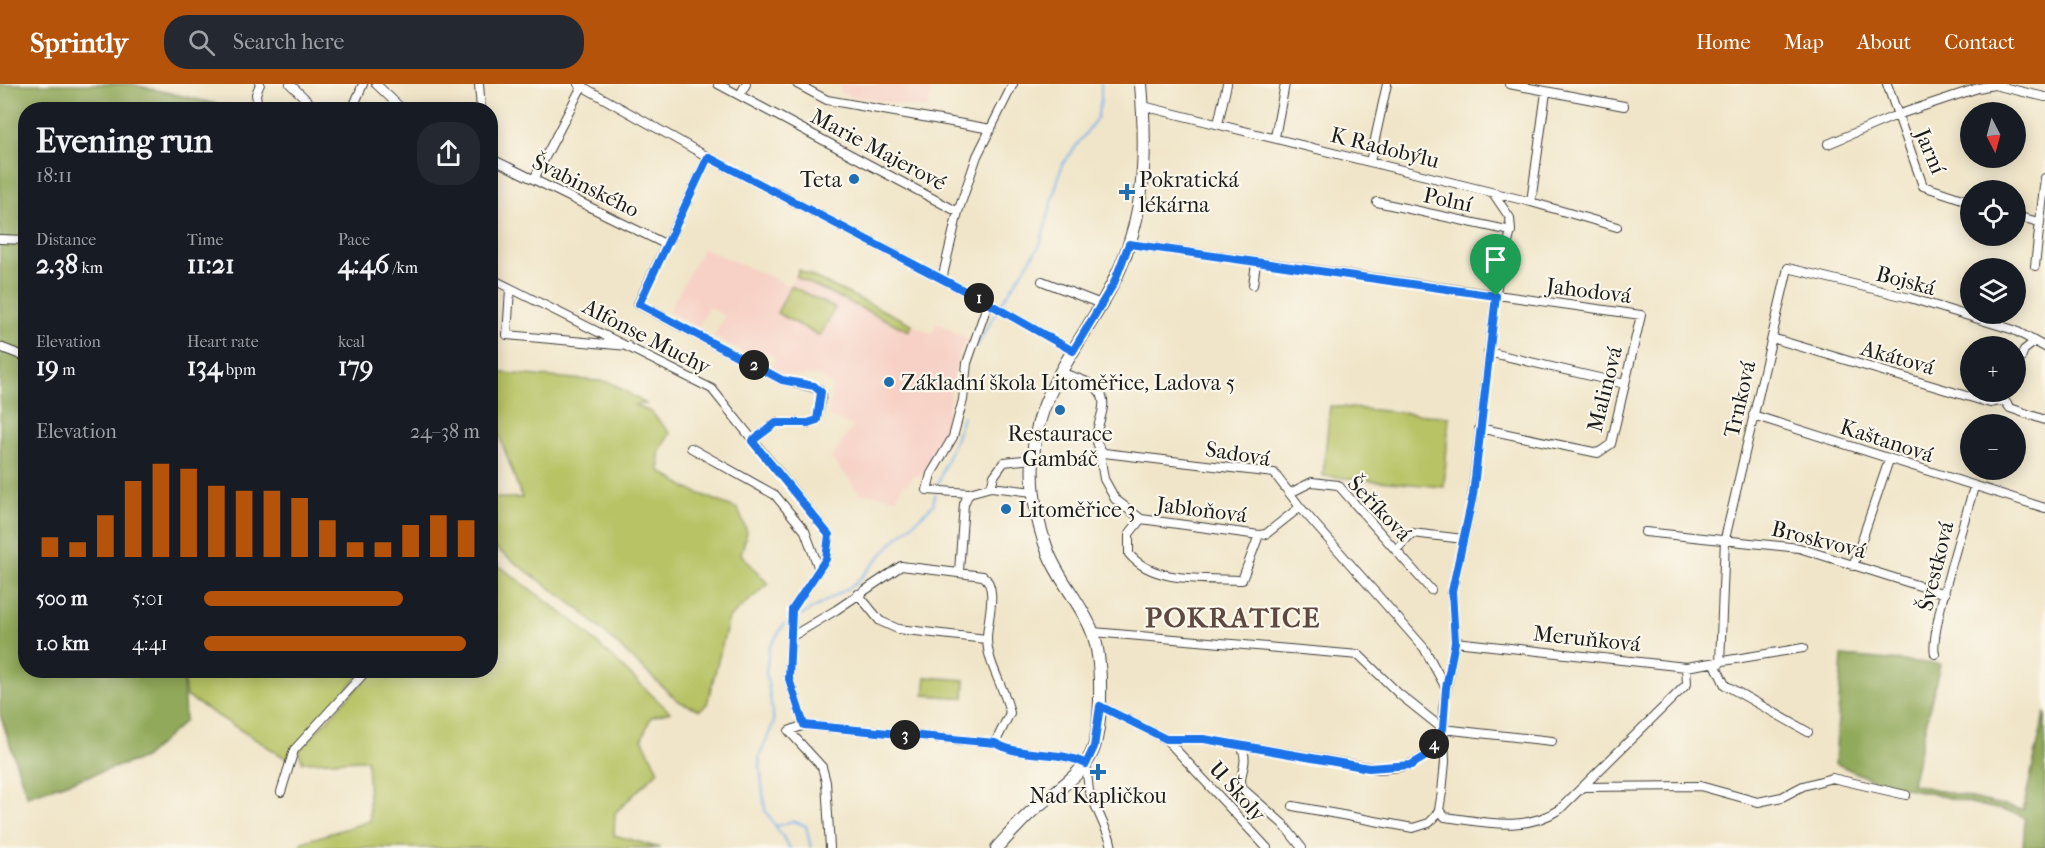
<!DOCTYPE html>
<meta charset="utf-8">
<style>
:root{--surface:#171b24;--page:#242831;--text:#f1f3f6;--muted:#9ea1a6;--accent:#b45309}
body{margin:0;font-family:"IM FELL French Canon",serif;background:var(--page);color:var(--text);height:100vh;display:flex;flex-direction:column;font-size:22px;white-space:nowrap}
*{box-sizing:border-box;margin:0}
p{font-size:20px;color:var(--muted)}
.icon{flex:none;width:33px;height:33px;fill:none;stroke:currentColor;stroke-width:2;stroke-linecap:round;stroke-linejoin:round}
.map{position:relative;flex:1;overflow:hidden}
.side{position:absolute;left:18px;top:18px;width:480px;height:576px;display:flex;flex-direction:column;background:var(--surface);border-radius:24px;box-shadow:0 3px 15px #0003}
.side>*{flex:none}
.needle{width:39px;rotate:174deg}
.fabs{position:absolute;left:1960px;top:18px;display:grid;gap:12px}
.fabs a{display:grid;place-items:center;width:66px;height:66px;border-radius:50%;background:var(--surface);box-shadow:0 3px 15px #0003;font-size:30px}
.pin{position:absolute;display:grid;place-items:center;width:51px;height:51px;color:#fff;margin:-62px -26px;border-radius:50% 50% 50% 0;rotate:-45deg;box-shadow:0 0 6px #0007}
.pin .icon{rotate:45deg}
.km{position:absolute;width:30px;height:30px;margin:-15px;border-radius:50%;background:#222;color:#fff;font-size:16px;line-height:30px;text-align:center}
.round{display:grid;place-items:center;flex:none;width:63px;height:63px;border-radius:24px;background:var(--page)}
.head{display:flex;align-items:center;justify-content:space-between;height:102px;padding:0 18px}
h1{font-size:33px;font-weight:800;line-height:45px}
.figures{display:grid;grid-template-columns:repeat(3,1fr);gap:9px;height:102px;padding:6px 18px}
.figures div{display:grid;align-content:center}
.figures b{font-size:26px;font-weight:800}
.figures small{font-size:16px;font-weight:400}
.figures p{font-size:16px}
.chart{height:168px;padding:12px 18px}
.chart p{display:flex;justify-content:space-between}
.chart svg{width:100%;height:108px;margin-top:6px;stroke:var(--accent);stroke-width:6}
ul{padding:0 18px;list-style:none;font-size:20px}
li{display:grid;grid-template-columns:96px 72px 1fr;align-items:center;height:45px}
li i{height:15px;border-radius:8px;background:var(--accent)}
header{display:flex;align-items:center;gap:36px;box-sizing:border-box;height:84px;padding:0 30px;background:var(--accent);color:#fff}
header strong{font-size:28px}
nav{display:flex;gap:33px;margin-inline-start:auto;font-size:21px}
.search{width:420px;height:54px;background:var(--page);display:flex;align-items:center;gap:15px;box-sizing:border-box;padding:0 21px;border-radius:24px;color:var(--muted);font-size:22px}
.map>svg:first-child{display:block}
.built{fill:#f7d1c6}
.green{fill:#b7c365;stroke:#6a7040;stroke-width:1.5}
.forest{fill:#91a95a;stroke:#56623b;stroke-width:1.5}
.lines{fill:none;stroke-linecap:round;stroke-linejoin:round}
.stream{stroke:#79b1e9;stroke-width:2}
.street-casing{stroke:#3c3a36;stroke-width:10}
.secondary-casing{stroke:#3c3a36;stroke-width:14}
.street{stroke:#fff;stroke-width:8}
.secondary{stroke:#fff;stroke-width:12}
.route-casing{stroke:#fff;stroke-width:12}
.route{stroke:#1a73e8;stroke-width:8}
.poi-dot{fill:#1f6fb2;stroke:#fbf7ec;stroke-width:2}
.labels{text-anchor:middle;stroke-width:4.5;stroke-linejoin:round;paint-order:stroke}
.street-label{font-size:22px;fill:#1c1c1c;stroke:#fbf7ec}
.poi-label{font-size:22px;fill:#1c1c1c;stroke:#fbf7ec;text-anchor:start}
.district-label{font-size:28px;font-weight:bold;letter-spacing:1.5px;fill:#5e4940;stroke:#fbf7ec}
</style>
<header>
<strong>Sprintly</strong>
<div class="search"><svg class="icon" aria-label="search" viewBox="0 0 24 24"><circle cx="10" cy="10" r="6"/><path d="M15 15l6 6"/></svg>Search here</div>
<nav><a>Home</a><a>Map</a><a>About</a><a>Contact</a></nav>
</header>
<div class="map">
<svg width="2045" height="764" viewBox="0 0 2045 764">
<rect width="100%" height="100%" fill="#fbf7ec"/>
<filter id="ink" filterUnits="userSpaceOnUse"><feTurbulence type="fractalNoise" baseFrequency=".0167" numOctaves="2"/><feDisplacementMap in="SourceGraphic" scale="12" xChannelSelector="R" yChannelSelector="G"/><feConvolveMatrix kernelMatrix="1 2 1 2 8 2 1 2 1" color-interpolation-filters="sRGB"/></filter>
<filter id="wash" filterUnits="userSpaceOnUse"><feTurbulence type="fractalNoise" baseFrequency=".008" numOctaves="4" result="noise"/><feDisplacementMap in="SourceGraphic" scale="24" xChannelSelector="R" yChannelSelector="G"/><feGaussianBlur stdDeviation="1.35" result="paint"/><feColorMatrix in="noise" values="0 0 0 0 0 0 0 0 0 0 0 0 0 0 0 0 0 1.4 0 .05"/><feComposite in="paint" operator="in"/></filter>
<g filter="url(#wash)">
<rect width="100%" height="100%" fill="#f0e5c8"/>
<!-- built -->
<path class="built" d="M841,0H932L928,25L840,10Z
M703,164L789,201L798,185L932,250L937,239L968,255L960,269L950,307L944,357L921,391L912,393L908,401L904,399L896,414L860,409L831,374L853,342L829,333L832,301L821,293L786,291L771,283L776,273L764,267L759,276L714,252L725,232L709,223L698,243L668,228Z"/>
<!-- green -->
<path class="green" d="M799,186L912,240L909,247L796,193Z
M791,202L835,224L820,252L777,229Z
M491,288L610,298L646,320L634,321L651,328L670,349L659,369L660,387L688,405L738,425L747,448L741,470L768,500L729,534L707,620L700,626L678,617L580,526L491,461V414H522L498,348L491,347Z
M1330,322L1449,333L1444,403L1323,392Z
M490,475L578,541L670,628L651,633L642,654L658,687L615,729L614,751L660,764H301L302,758L370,737L367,676L303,678L298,667L373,587L490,586Z
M189,587H363L287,675L186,612L184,596Z
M926,593L965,596L964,614L924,611Z"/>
<!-- forest -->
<path class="forest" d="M0,0H132L237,25L26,26V586L187,587L183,594L185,637L144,674L27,712L0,630Z
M1842,572L1940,580L1912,700L2023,726L2045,628V764H2023L2025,735L2018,730L1872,696L1835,679Z"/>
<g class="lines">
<!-- stream -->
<path class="stream" d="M999,223L1040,161L1062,81L1097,34L1101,16V0
M977,262L996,228
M937,405C943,379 957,357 963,332
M802,531L855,500L895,456L933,421L935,411
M784,540L769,565L766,588L774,638L759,673L765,726L790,764
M776,742L793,737L806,742L811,764"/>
</g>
</g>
<g filter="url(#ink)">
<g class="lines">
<defs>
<path id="street" d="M290,0L317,26
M376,0L399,22
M479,0L481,26
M578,0L708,73L988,219L1073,267
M718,0L958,128
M797,0L827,16L991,45
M1509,0L1624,22
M1887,0L1923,102L1971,118
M740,11L746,0
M1143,22L1531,118L1617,143
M258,26L256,10L260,0
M352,26L363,0
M1218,40L1227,0
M1275,53L1285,0
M1828,60L1897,31L1978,4L1994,1L2045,13
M708,73L638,220L782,296L819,305L822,311L817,336L808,339H776L752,357
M490,74L665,160
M1370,78L1387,0
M534,95L583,0
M1377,118L1511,147
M1531,118L1546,8
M2016,132L2039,138
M0,155L26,156
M1129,160L1641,231L1611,360L1598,369L1479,344
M2035,182L2045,94
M490,194L712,305L829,451L826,475L792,526L789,595L804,641
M942,195L958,128L977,72L1013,0
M1042,197L1101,220
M1253,201L1256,179
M510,205L507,251L628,262
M1772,254L1990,319L2004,316
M0,263L26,273
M1488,268L1625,300
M2016,286L2024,266L2034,258
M1061,288C1071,293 1092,297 1099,307C1114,325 1083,352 1104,369L1274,389L1300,423L1424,564L1446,604
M2004,316L2010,324L2045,336
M1753,331L2045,424
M691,364L775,411L805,447L819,485
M1099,364L1104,395L1115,415L1141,435L1259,451L1266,450L1300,423
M991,403L994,392L1004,378L1033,375
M969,409L927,406L931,390L953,353L963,316L967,279L988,219
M1290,409L1312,398L1338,401L1431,506
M1141,435L1129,450V470C1154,500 1206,494 1242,496L1259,451
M1645,448L1799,464L1945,510
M1396,466L1412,449L1464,455
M1853,482L1889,376
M959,487L964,420L969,409L991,403L1033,408
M858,510L880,537L898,545L986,555
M1093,548L1359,571L1399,610L1443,645
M791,553L836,526L901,482L983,492C999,503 987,536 987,554C987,580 1005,604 1010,629L995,659
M1455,558L1686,583L1803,564
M1935,570C1929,548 1966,432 1974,403
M1720,579L1725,455L1788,184L1910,214L2014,246L2045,263
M1715,580L1725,601L1808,648
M1100,622L1166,655L1267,764
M1443,645L1552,657
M1166,655H1204L1379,685C1415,683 1425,678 1442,646
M1241,661C1251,682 1236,689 1243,705L1283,740L1302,764
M1582,703L1700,702L1758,718L1782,713L1803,702L1832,694L1906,711
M281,708L294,666L367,586
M1293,722L1413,744L1429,739L1434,734L1439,726L1442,708L1445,678L1443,625L1455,558L1452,507L1471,422L1497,202L1511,147L1510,134L1493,109
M1439,726L1445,733C1485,738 1524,749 1560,725L1687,600L1686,583
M830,764L826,698L822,683L789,647L804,641L995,659C1023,675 1058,665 1086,680L1089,707L1110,755L1112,764"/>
<path id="secondary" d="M997,764C1008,752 1019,739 1031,728C1051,709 1086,690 1094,663C1102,635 1103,574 1092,547C1081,519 1058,495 1048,468C1037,439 1031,405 1033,374C1036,307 1084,257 1113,199C1146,135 1147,70 1141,0"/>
</defs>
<!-- street casing -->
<use href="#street" class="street-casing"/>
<!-- secondary casing -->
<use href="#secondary" class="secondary-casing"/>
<!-- street -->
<use href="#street" class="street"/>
<!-- secondary -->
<use href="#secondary" class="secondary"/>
</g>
</g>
<g class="lines" filter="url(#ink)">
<defs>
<path id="route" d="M708,73L988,219L1073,267L1114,199L1129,160L1496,212L1473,411L1452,507L1455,558L1446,604L1443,645L1426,672L1411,681L1369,684L1204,655H1166L1100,622L1094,663L1086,680C1058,665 1023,675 995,659L804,641L789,595L792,526L826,475L829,451L752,357L776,339H808L817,336L821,308L814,302L782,296L639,220Z"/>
</defs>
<!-- route casing -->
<use href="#route" class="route-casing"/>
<!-- route -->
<use href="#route" class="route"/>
</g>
<!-- markers -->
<g class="poi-dot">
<circle cx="854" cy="95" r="6"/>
<path d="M1124 99h6v6h6v6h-6v6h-6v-6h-6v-6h6z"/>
<circle cx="889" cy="298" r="6"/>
<circle cx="1060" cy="326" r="6"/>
<circle cx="1006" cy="425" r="6"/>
<path d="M1095 679h6v6h6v6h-6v6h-6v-6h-6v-6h6z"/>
</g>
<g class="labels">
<!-- street labels -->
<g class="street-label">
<text transform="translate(1385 63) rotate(14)" y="8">K Radobýlu</text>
<text transform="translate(879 65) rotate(28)" y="8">Marie Majerové</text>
<text transform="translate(1931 67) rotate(67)" y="8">Jarní</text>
<text transform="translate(586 101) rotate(26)" y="8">Švabinského</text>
<text transform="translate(1448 115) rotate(12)" y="8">Polní</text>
<text transform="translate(1906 196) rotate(15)" y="8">Bojská</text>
<text transform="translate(1589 206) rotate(7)" y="8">Jahodová</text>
<text transform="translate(647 252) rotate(27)" y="8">Alfonse Muchy</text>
<text transform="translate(1898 273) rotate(16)" y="8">Akátová</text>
<text transform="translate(1604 305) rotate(-76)" y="8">Malinová</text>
<text transform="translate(1739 315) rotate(-77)" y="8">Trnková</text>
<text transform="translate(1887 356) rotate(18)" y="8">Kaštanová</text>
<text transform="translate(1238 369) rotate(9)" y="8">Sadová</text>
<text transform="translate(1380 424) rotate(46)" y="8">Šeříková</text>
<text transform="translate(1202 425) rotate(7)" y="8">Jabloňová</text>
<text transform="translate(1819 455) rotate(14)" y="8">Broskvová</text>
<text transform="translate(1935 482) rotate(-76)" y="8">Švestková</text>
<text transform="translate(1587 554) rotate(6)" y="8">Meruňková</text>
<text transform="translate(1238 707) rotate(48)" y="8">U Školy</text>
</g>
<!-- poi labels -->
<g class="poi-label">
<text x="842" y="103" text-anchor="end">Teta</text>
<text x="1139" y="103">Pokratická<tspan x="1139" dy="25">lékárna</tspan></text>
<text x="901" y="306">Základní škola Litoměřice, Ladova 5</text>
<text x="1060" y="357" text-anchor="middle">Restaurace<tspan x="1060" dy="25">Gambáč</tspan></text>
<text x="1018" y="433">Litoměřice 3</text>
<text x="1098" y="719" text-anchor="middle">Nad Kapličkou</text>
</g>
<!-- district labels -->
<g class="district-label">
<text x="1233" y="543">POKRATICE</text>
</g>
</g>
</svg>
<div class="fabs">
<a><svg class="needle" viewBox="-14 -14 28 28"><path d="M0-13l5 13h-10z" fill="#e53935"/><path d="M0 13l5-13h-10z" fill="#9ea1a6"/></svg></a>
<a><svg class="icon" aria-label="locate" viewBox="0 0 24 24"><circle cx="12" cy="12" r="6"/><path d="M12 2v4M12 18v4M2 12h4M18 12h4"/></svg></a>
<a><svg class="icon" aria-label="layers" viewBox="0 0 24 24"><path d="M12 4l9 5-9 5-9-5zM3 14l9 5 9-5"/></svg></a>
<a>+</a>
<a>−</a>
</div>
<div class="pin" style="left:1496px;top:212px;background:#1e9e55"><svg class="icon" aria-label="arrive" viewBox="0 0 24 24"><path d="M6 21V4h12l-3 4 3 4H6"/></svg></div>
<b class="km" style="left:979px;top:214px">1</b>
<b class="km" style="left:754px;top:281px">2</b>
<b class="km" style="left:905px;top:651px">3</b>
<b class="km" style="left:1434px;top:660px">4</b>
<section class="side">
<div class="head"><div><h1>Evening run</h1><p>18:11</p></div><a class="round"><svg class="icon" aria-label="share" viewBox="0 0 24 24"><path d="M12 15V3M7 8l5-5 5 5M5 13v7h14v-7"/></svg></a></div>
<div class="figures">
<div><p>Distance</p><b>2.38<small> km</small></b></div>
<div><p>Time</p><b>11:21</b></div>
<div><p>Pace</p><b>4:46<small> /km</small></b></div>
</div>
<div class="figures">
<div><p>Elevation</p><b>19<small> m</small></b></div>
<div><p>Heart rate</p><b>134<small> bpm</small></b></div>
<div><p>kcal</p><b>179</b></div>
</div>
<div class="chart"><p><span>Elevation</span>24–38 m</p>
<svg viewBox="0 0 160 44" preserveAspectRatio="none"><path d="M5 44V36M15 44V38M25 44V27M35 44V13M45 44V6M55 44V8M65 44V15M75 44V17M85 44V17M95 44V20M105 44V29M115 44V38M125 44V38M135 44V31M145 44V27M155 44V29"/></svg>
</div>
<ul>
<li><b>500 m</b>5:01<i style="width:72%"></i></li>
<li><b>1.0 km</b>4:41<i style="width:95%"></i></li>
</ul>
</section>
</div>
